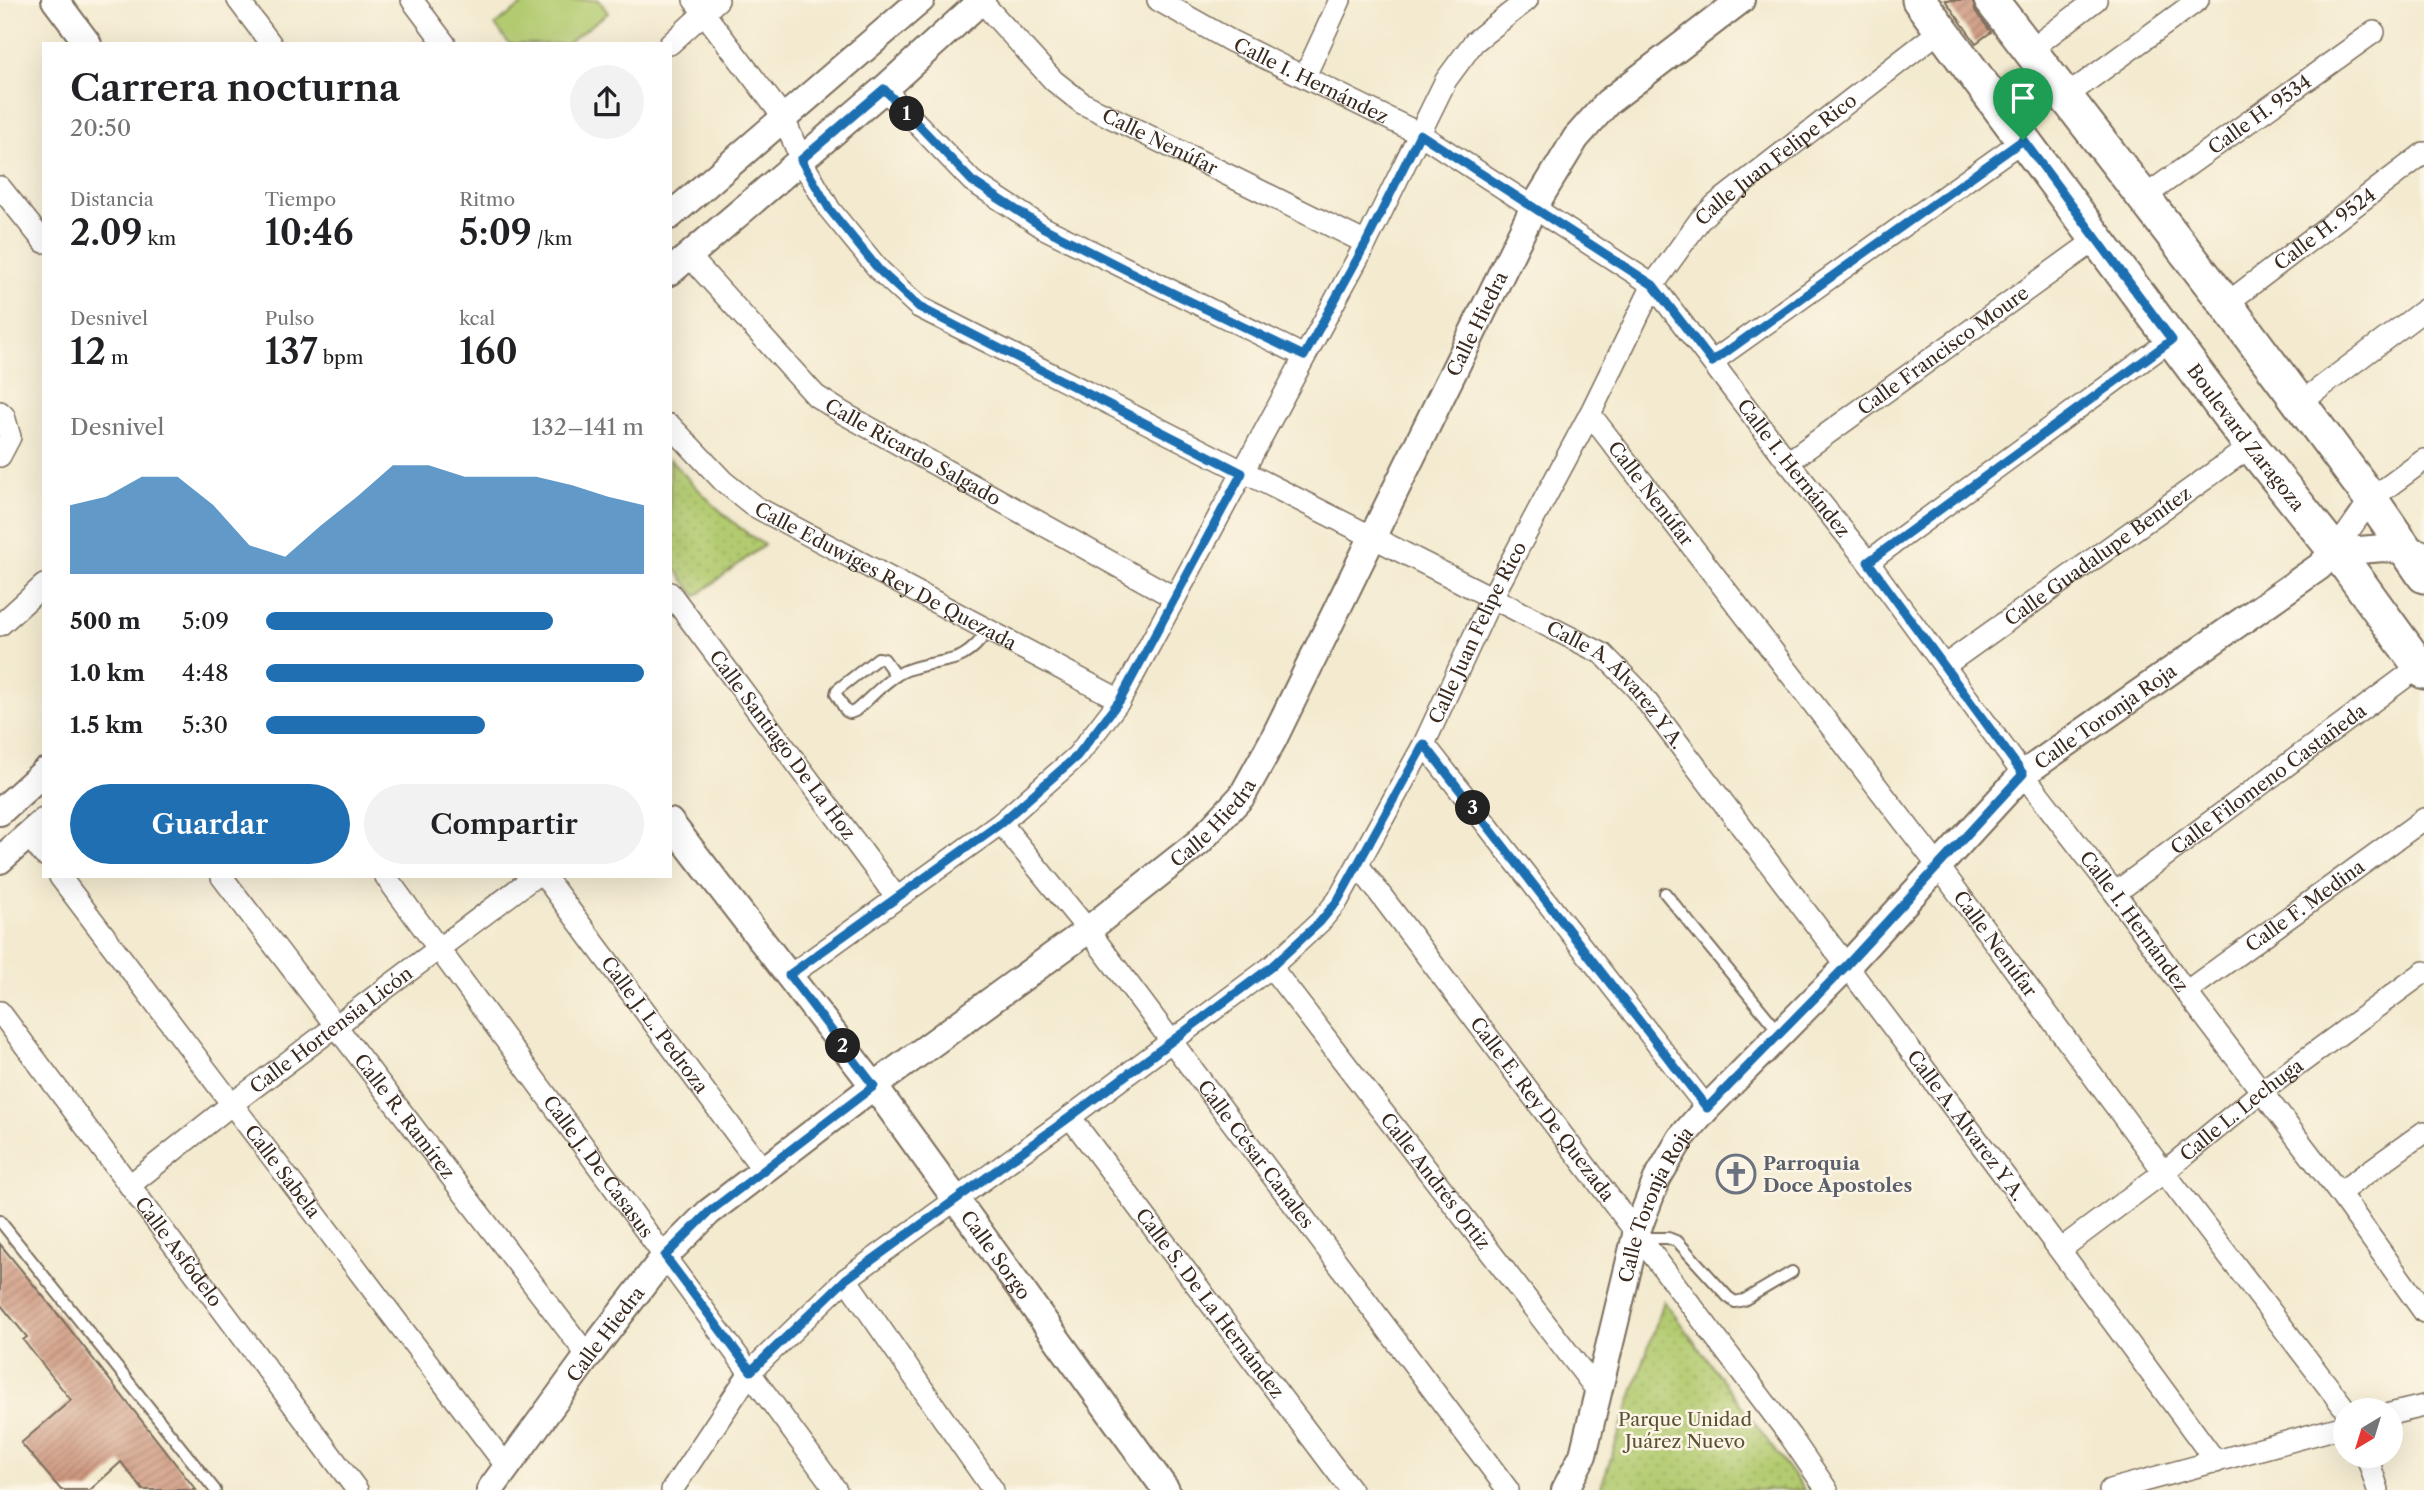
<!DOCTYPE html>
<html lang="es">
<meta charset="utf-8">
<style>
:root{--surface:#fff;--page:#f2f2f2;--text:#202124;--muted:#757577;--accent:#1f6fb2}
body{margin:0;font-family:"Libre Caslon Text",serif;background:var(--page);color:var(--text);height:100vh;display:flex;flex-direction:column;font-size:26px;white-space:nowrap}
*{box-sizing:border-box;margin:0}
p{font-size:23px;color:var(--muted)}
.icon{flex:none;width:38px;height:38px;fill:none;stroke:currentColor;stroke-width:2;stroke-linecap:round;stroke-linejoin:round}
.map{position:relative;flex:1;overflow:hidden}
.side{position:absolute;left:42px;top:42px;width:630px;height:836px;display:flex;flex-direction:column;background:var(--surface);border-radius:0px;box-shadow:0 7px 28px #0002}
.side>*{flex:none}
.needle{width:46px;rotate:218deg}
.buttons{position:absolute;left:2333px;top:1398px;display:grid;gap:14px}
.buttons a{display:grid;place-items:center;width:70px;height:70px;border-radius:50%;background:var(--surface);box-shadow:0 7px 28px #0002;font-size:35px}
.pin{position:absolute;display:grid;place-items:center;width:60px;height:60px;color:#fff;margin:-72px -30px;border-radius:50% 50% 50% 0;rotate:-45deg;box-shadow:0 0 7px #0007}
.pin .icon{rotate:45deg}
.km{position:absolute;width:35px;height:35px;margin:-18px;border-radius:50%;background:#222;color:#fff;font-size:19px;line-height:35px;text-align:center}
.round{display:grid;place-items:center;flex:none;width:74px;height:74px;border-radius:37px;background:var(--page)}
.head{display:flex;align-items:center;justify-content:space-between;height:119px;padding:0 28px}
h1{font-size:38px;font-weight:600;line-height:52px}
.metrics{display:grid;grid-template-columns:repeat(3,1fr);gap:10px;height:119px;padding:7px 28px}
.metrics div{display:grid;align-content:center}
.metrics b{font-size:35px;font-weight:600}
.metrics small{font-size:19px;font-weight:400}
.metrics p{font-size:19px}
.chart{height:196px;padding:14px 28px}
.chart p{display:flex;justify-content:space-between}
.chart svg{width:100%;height:126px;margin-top:7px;fill:var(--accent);opacity:.7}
.primary-button{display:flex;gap:14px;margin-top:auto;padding:14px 28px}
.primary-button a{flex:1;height:80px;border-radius:42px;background:var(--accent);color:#fff;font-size:28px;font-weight:600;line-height:80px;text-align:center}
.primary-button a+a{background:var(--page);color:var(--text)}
ul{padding:0 28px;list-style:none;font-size:23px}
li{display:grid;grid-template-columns:112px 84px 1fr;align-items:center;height:52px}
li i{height:18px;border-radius:9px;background:var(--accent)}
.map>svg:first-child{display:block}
.green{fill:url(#green-dots);stroke:#767a47;stroke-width:2}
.pitch{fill:#b2cb70;stroke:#767a47;stroke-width:2}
.building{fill:url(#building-hatch)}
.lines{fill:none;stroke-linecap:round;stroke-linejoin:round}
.service-casing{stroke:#7b6d5c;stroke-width:14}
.minor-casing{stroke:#7b6d5c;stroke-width:24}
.tertiary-casing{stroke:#7b6d5c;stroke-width:30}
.primary-casing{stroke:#7b6d5c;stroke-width:37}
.service{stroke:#fff;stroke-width:10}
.minor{stroke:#fff;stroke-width:21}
.tertiary{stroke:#fff;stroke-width:26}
.primary{stroke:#fff;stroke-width:33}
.route-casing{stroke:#fff;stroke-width:14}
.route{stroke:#1f6fb2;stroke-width:9}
.labels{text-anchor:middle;stroke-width:5;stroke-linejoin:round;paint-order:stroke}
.street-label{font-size:19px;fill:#3b2a1e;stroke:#fcf5e5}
.worship-label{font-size:19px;font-weight:bold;fill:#5b616d;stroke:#fcf5e5;text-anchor:start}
.park-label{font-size:19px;fill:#595232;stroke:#fcf5e5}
</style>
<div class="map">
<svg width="2424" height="1490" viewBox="0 0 2424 1490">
<defs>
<pattern id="green-dots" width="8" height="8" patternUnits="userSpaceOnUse" patternTransform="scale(1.75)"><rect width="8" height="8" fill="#b2cb70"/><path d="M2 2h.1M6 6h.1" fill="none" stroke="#9aae61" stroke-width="1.8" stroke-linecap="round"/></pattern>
<pattern id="building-hatch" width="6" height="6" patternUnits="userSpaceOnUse" patternTransform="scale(1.75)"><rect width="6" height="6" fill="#ce977f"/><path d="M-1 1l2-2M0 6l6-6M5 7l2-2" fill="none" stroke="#a87b67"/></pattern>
</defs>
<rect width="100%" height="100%" fill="#fcf5e5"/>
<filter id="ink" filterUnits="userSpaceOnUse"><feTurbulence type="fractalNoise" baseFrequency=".0143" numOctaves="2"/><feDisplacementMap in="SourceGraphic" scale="14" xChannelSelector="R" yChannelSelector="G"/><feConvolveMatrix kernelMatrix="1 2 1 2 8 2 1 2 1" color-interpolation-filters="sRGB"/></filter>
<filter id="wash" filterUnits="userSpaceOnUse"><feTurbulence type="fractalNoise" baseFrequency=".00686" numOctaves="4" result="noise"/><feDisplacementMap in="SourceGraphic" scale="28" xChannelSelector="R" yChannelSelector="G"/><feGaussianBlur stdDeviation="1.57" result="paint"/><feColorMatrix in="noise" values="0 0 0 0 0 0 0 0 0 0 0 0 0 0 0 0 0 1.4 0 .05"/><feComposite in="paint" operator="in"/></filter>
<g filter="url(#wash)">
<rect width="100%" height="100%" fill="#f3eacf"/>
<!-- green -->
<path class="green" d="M670,459C700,492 726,520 764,545L696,596L670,562Z
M1664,1301L1804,1490H1600Z"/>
<!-- pitch -->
<path class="pitch" d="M529,0H599L608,13L566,44H509L495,25Z"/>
<g id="blocks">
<!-- building -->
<path class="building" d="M1945,0H1972L1976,12L1991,32L1976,43Z
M0,1244L61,1318L196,1490H143L121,1462L90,1490H61L21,1443L71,1400L23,1340L27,1337L0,1304Z"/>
</g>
</g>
<g filter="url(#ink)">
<use href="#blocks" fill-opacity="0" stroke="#7b6d5c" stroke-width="2"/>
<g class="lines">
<defs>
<path id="service" d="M896,676L884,659L878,658L837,690L836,694L846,711L850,713L855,711C871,698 888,677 907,670C945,656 961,670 988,630
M1665,893L1780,1033
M0,1221L215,1490
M1641,1238H1668L1678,1242L1728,1297L1735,1302L1744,1300L1792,1272"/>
<g id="minor">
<path d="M238,0L271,44"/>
<path d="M412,0L445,44"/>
<path id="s1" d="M694,0L784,118L801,160L830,210L879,270L919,307L1603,654L1638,690C1832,946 2026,1202 2216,1462"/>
<path id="s2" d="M1158,0L1231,41L1420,134L1653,285L1788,462L1868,562L2023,774L2115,893L2186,992L2339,1193L2424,1312"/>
<path id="s3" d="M981,1L1054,81L1082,103L1366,243"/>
<path d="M670,44L718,0"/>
<path d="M2030,50L2096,0"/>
<path d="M1305,76L1340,0"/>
<path d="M884,89L972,181L1044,228L1304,356"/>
<path d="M2065,97L2198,0"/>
<path d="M0,187L44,242"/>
<path id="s4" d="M2144,197L2374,32"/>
<path id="s5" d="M689,256L816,396L843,413L1175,598"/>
<path id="s6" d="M2226,304L2424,153"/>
<path d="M1712,362L2023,140"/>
<path d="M2300,403L2424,310"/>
<path d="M0,412L4,416L10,437L0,456"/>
<path id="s7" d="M1590,414L1939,867L2164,1172L2346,1410"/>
<path id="s8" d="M670,425L723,481L754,506L1120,700"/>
<path id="s9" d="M1788,462L2097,239"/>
<path d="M2334,552L2371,499L2424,460"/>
<path d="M1868,562L2172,339"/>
<path id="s10" d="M670,593L896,897"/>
<path d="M0,625L44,585"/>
<path id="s11" d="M1944,666L2251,446"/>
<path d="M1424,744L1707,1108"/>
<path id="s12" d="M1001,823L1088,930L1508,1490"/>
<path d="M28,835L44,855"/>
<path id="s13" d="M1358,865L1790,1436L1827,1490"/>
<path id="s14" d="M60,877L507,1467"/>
<path id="s15" d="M222,877L588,1356"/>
<path id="s16" d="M386,877L836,1490"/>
<path id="s17" d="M545,877L764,1171"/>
<path id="s18" d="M2115,893L2420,666"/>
<path id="s19" d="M1271,967L1599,1393"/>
<path d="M789,976L1001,823L1077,756L1120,700L1366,243L1446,80L1474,42L1527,0"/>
<path id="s20" d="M2186,992L2424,819"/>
<path id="s21" d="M0,1012L357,1490"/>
<path id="s22" d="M1070,1117L1351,1490"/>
<path id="s23" d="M130,1185L232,1104L534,877"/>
<path d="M2339,1193L2424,1132"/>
<path id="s24" d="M2061,1249L2164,1172L2261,1092L2424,972"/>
<path d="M846,1279L993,1490"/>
<path d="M2390,1414L2424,1406"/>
<path d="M2367,1456L2378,1490"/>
<path id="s25" d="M672,1490L751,1371L846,1279L1070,1117L1271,967L1320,922L1338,900L1424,744L1492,597L1590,414L1653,285L1700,220L1715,205L1941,30"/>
<path d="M2110,1490L2345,1426"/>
</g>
<g id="tertiary">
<path d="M55,0L88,44"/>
<path d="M670,216L921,0"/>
<path d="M670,272L884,89L982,0"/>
<path d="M0,812L44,772"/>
<path id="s26" d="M670,822L874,1086L1166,1490"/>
<path d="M0,860L44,821"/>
<path id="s27" d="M490,1490L588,1356L665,1256L709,1212L874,1086L1088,930L1199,842L1242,796L1273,740L1534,207L1576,138L1608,102L1741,0"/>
<path id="s28" d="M1565,1490L1583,1455L1637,1231L1657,1179L1681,1138L1707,1108L1848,965L2023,774L2319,567L2334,552L2384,548L2420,553"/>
</g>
<g id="primary">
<path id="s29" d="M1919,0L2251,446L2347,566L2424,672"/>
<path d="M1991,0L2226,304L2371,499L2424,576"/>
</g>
</defs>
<!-- service casing -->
<use href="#service" class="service-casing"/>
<!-- minor casing -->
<use href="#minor" class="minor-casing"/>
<!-- tertiary casing -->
<use href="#tertiary" class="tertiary-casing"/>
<!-- primary casing -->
<use href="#primary" class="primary-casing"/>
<!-- service -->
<use href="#service" class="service"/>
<!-- minor -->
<use href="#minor" class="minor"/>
<!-- tertiary -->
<use href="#tertiary" class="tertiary"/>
<!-- primary -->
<use href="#primary" class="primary"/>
</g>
</g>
<g class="lines" filter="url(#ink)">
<defs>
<path id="route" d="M884,89L972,181L1044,228L1154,284L1304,356L1366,243L1420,134L1653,285L1712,362L2023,140L2172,340L1868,562L2023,774L1847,965L1707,1108L1424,744L1338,900L1320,922L1271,967L1070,1117L846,1279L751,1371L665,1256L709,1212L874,1086L789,975L1001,823L1077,756L1120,700L1242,473L919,307L879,270L830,210L801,160Z"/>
</defs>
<!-- route casing -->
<use href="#route" class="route-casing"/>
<!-- route -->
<use href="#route" class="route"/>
</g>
<!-- icons -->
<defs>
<symbol id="church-ring" viewBox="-11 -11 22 22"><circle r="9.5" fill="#fcf5e5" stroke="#6b7280" stroke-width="1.5"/><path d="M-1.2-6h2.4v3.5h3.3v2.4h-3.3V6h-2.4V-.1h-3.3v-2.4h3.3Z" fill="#6b7280"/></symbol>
</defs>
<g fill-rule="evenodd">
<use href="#church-ring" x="1714" y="1152" width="44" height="44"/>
</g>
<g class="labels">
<!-- street labels -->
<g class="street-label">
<text dy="7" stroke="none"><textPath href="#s2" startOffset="173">Calle I. Hernández</textPath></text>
<text dy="7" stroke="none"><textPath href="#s4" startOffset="142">Calle H. 9534</textPath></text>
<text dy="7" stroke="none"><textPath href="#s3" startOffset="231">Calle Nenúfar</textPath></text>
<text dy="7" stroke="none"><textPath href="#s25" startOffset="1766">Calle Juan Felipe Rico</textPath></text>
<text dy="7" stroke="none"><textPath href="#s6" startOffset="124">Calle H. 9524</textPath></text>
<text dy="7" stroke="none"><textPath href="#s27" startOffset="1559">Calle Hiedra</textPath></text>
<text dy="7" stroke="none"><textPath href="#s9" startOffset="191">Calle Francisco Moure</textPath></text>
<text dy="7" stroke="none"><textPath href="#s29" startOffset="546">Boulevard Zaragoza</textPath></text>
<text dy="7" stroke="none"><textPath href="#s5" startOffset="301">Calle Ricardo Salgado</textPath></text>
<text dy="7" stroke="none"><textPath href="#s2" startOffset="803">Calle I. Hernández</textPath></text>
<text dy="7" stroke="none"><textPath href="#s7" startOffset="100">Calle Nenúfar</textPath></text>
<text dy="7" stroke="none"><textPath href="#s11" startOffset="189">Calle Guadalupe Benítez</textPath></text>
<text dy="7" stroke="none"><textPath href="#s8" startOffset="266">Calle Eduwiges Rey De Quezada</textPath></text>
<text dy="7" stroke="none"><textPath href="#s25" startOffset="1199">Calle Juan Felipe Rico</textPath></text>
<text dy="7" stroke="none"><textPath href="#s1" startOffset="1180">Calle A. Álvarez Y A.</textPath></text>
<text dy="7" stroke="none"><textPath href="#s28" startOffset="973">Calle Toronja Roja</textPath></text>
<text dy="7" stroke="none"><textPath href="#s10" startOffset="189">Calle Santiago De La Hoz</textPath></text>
<text dy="7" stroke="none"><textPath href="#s18" startOffset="191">Calle Filomeno Castañeda</textPath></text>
<text dy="7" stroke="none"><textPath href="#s27" startOffset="992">Calle Hiedra</textPath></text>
<text dy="7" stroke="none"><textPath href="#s20" startOffset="147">Calle F. Medina</textPath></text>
<text dy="7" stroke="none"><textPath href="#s2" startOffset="1370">Calle I. Hernández</textPath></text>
<text dy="7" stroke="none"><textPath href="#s7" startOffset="667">Calle Nenúfar</textPath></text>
<text dy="7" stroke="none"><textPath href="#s17" startOffset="184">Calle J. L. Pedroza</textPath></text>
<text dy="7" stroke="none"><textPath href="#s23" startOffset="254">Calle Hortensia Licón</textPath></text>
<text dy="7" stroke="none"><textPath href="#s13" startOffset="306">Calle E. Rey De Quezada</textPath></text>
<text dy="7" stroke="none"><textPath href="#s24" startOffset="228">Calle L. Lechuga</textPath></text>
<text dy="7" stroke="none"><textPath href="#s15" startOffset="301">Calle R. Ramírez</textPath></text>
<text dy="7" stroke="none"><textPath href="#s1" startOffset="1746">Calle A. Álvarez Y A.</textPath></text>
<text dy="7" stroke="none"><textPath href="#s12" startOffset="418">Calle César Canales</textPath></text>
<text dy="7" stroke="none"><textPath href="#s16" startOffset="359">Calle J. De Casasus</textPath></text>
<text dy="7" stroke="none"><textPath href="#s14" startOffset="369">Calle Sabela</textPath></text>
<text dy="7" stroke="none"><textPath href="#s19" startOffset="270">Calle Andrés Ortiz</textPath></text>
<text dy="7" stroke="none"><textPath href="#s28" startOffset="301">Calle Toronja Roja</textPath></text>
<text dy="7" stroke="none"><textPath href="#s21" startOffset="299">Calle Asfódelo</textPath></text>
<text dy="7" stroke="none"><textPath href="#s26" startOffset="542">Calle Sorgo</textPath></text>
<text dy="7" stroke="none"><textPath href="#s22" startOffset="233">Calle S. De La Hernández</textPath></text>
<text dy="7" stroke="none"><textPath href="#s27" startOffset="194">Calle Hiedra</textPath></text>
</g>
<!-- worship labels -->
<g class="worship-label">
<text x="1763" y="1170">Parroquia<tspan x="1763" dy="22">Doce Apostoles</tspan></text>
</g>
<!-- park labels -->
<g class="park-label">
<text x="1685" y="1426">Parque Unidad<tspan x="1685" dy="22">Juárez Nuevo</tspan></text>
</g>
</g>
</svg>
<div class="buttons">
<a><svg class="needle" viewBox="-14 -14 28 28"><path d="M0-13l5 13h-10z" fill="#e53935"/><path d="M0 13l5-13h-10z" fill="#757577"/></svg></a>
</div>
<div class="pin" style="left:2023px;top:140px;background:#1e9e55"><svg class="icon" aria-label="arrive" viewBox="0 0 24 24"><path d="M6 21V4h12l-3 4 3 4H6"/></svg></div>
<b class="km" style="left:907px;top:114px">1</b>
<b class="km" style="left:843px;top:1046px">2</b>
<b class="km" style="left:1473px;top:808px">3</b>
<section class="side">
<div class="head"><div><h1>Carrera nocturna</h1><p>20:50</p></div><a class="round"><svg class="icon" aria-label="share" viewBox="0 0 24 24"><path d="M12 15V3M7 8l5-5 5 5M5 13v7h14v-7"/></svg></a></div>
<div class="metrics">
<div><p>Distancia</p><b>2.09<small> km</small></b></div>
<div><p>Tiempo</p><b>10:46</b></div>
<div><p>Ritmo</p><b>5:09<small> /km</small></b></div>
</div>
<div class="metrics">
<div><p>Desnivel</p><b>12<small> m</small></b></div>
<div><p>Pulso</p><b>137<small> bpm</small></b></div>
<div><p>kcal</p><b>160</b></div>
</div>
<div class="chart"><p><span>Desnivel</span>132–141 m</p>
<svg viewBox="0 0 160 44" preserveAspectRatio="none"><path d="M0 44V20L10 17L20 10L30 10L40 20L50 34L60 38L70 27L80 17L90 6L100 6L110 10L120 10L130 10L140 13L150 17L160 20V44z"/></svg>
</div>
<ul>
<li><b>500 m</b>5:09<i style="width:76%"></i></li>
<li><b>1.0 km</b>4:48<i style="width:100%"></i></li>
<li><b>1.5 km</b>5:30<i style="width:58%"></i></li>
</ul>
<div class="primary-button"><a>Guardar</a><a>Compartir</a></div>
</section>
</div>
